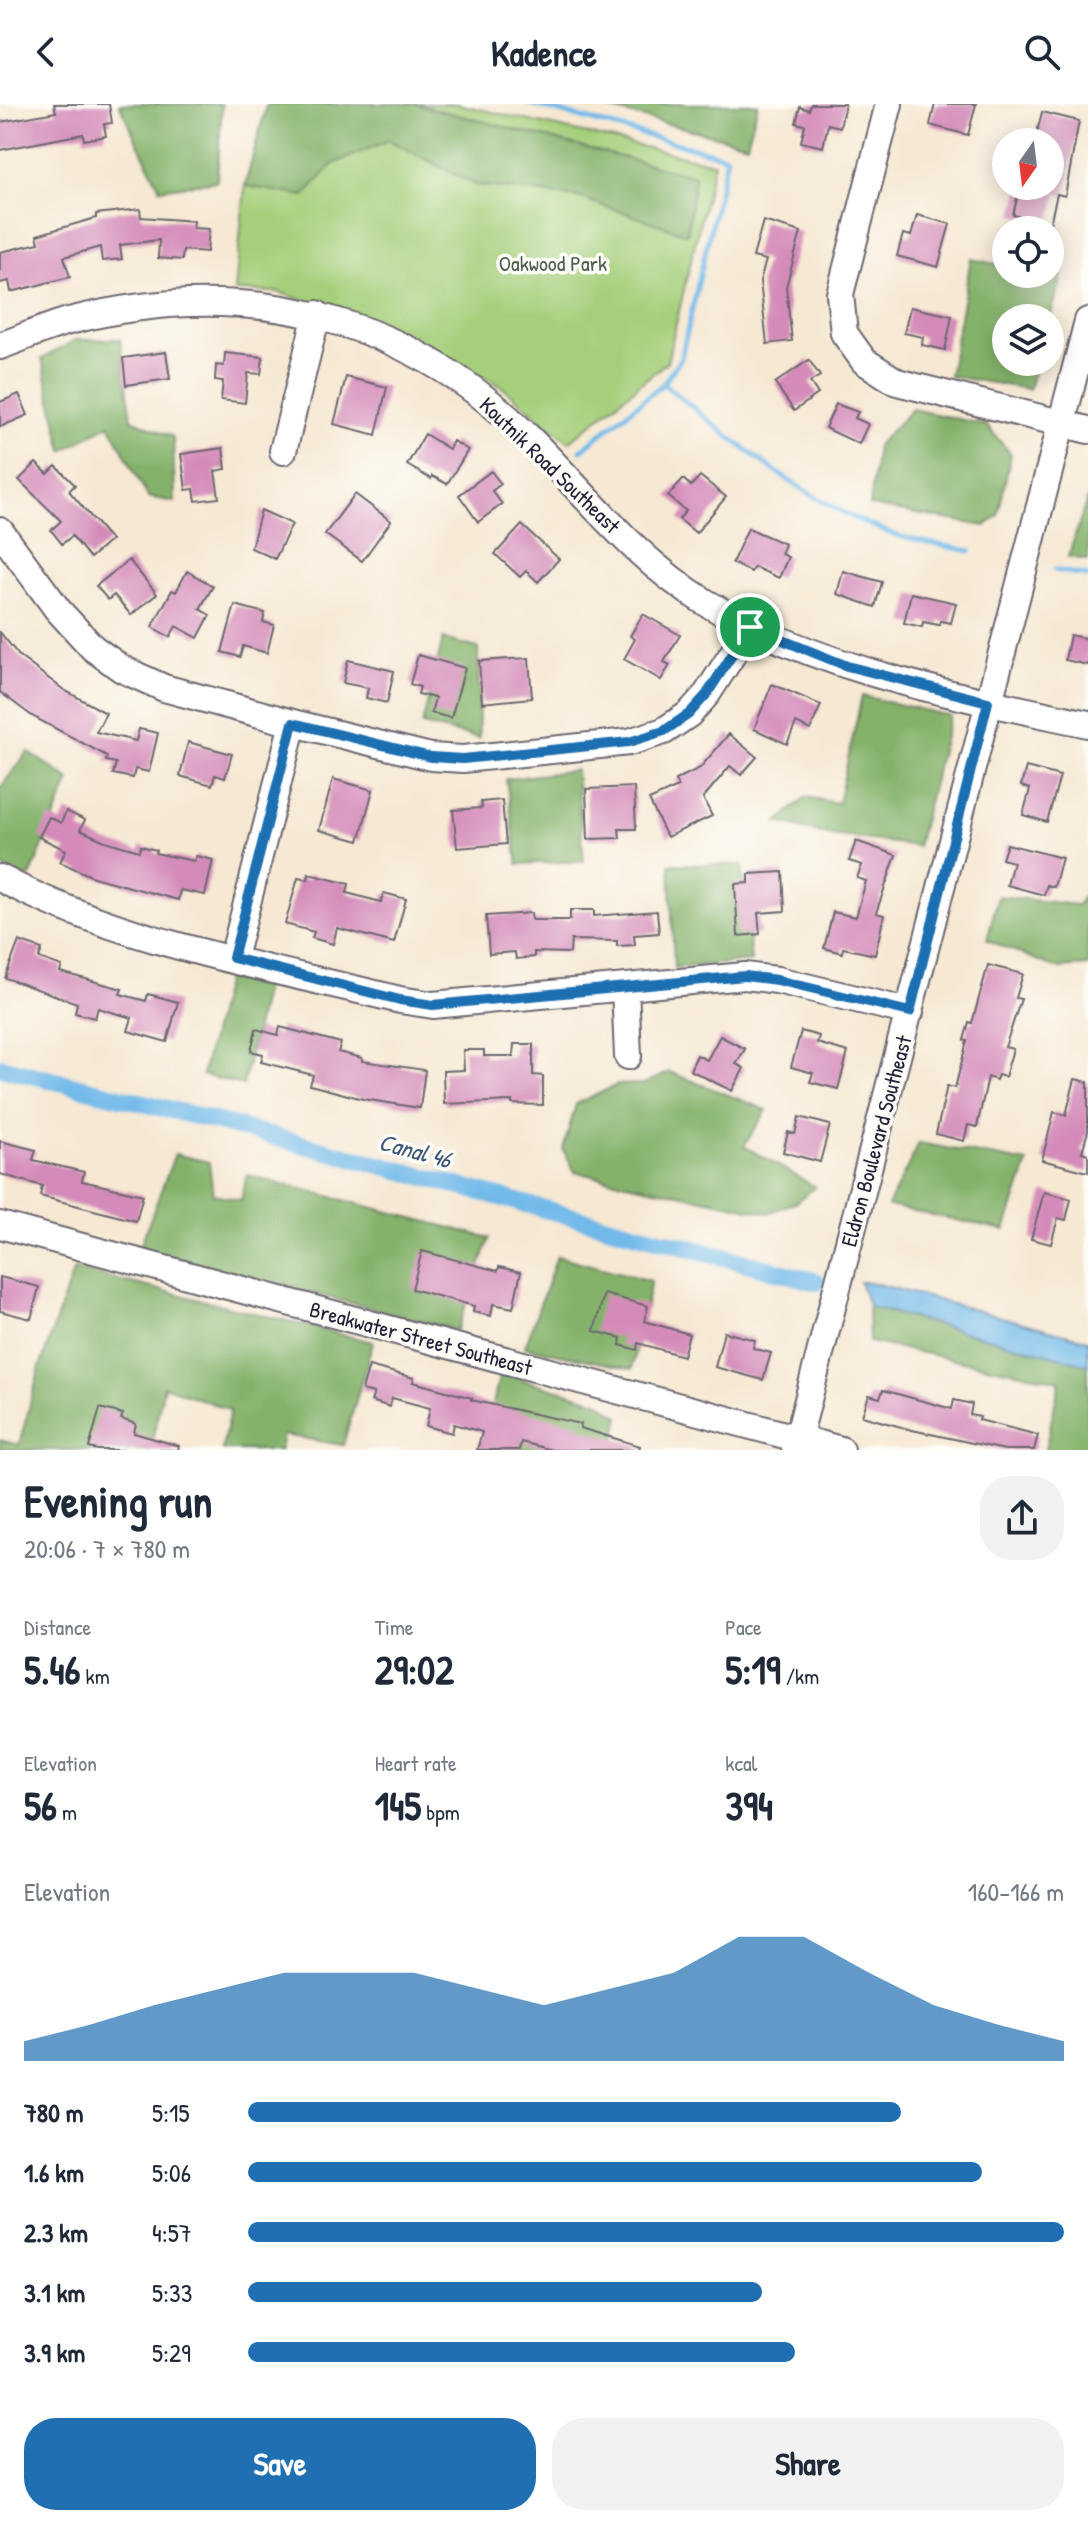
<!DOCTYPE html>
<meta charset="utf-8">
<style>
:root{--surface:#fff;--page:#f2f2f3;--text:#1f2937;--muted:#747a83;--accent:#1f6fb2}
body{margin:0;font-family:"Patrick Hand",sans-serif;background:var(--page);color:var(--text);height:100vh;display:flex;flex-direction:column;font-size:30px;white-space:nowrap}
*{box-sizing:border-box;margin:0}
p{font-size:26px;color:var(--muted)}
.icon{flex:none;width:44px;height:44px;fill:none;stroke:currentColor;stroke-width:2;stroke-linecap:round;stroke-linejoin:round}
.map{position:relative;height:1346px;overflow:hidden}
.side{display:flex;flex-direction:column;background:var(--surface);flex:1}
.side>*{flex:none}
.needle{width:52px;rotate:194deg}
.fabs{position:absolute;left:992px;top:24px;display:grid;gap:16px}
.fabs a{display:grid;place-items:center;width:72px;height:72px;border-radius:50%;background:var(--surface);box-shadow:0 4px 20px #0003;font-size:40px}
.pin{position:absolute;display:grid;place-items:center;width:68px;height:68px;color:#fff;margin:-34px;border:4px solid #fff;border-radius:50%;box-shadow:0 2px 8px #0007}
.round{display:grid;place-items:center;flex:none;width:84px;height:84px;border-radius:32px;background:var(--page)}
.headline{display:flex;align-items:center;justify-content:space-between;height:136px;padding:0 24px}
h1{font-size:44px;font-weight:800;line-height:60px}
.metrics{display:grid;grid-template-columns:repeat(3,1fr);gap:12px;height:136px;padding:8px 24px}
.metrics div{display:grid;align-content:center}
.metrics b{font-size:40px;font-weight:800}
.metrics small{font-size:22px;font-weight:400}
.metrics p{font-size:22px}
.chart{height:224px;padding:16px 24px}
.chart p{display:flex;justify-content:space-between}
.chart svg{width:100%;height:144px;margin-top:8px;fill:var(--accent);opacity:.7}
.cta{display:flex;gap:16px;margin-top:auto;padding:16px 24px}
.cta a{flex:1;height:92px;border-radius:32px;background:var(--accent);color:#fff;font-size:32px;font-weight:800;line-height:92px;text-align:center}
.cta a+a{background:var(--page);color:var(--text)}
ul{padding:0 24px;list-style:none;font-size:26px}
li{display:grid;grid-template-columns:128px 96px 1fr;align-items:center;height:60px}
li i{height:20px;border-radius:10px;background:var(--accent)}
header{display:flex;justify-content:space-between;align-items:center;height:104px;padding:0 24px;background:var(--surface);font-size:36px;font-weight:800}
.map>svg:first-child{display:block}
.green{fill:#a5cf7a;stroke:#64785a;stroke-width:2}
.forest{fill:#84b26a;stroke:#536a52;stroke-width:2}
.water{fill:#71b9e9;stroke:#4a6e92;stroke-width:2}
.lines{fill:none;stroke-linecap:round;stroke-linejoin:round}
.stream{stroke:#71b9e9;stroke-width:5}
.canal{stroke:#71b9e9;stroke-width:18}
.building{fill:#d48bb9}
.minor-casing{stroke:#6c6770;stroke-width:30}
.minor{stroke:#fff;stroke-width:26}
.route-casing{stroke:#fff;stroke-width:16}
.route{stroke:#1f6fb2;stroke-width:10}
.labels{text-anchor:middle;stroke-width:7;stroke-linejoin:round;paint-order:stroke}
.park-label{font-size:22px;fill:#505f51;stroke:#fdfcf7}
.street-label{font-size:22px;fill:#22223b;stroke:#fdfcf7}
.water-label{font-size:24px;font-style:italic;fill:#3e5778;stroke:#fdfcf7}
</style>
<header><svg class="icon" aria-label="back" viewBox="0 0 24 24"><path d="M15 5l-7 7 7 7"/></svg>Kadence<svg class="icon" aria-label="search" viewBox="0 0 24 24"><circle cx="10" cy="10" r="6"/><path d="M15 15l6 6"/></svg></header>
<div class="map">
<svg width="1088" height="1346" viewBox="0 0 1088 1346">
<rect width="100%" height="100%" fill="#fdfcf7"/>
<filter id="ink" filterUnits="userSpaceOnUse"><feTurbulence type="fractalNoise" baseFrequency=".0125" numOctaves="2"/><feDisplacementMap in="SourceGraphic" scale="16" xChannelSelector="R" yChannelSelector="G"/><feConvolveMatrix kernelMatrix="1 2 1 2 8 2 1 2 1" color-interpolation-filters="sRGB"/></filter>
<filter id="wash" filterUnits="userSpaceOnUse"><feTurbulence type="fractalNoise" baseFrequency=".006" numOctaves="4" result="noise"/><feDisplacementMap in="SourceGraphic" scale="32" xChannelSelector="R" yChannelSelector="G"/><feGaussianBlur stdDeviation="1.8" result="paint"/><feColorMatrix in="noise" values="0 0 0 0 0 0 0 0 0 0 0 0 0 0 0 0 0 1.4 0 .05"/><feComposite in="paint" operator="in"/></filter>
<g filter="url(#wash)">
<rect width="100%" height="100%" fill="#f6e8d2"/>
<!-- green -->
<path class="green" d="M267,0H457L714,59L667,258L569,338L501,282L403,229L278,188L235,187L245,82Z"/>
<!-- forest -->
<path class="forest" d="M119,0H222L217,77L160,85Z
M267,0H415L695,72L687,130L578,93L476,81L389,36L333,60L304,92L245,82Z
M589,0H758L747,40Z
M971,155L1006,162V170L1062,172L1050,214H1006V258H1037L1029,285L949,272Z
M120,235L132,315L173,333L175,398L148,393L109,320L63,347L42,255L75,236Z
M912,305L986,321L1011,350L998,412L985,422L870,402L877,341Z
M1088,392V456L1068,453Z
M443,535L478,544L479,634L422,621Z
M862,592L950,612L917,742L824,730L778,718L806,693L838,699Z
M28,648L70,676L30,773L12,769L0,761V684Z
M576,666L584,757L518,760L506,675Z
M670,760L742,761L751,857L674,864Z
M1088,786V862L1056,864L987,836L998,792L1077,801Z
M226,874L265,884L243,981L202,971Z
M669,968L767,1006L744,1042L815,1083L796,1098L769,1109L575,1068L563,1045L576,1000L617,981L644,980Z
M919,1039L1028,1059L1005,1126L888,1102Z
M175,1050L209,1058L213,1090L241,1096L247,1071L490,1134L457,1226L139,1145Z
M557,1152L651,1177L632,1265L525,1243Z
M74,1165L373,1238L343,1341L283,1331L280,1346H222L230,1306L164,1282L150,1346H0V1336L19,1341L40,1263Z
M868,1202L1088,1261V1346H1045L1060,1277L869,1238Z
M500,1269L597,1297L620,1313L612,1346H482Z"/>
<!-- water -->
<path class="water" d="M860,1178H870L1088,1236V1261L868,1202Z"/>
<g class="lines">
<!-- stream -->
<path class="stream" d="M530,0L727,53L681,254L663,280L581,346
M664,280C732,336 803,396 887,428C913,438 943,441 970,447
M1055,466L1088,472"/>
<!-- canal -->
<path class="canal" d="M0,963L215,1017L817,1178"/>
</g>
<g id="blocks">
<!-- building -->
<path class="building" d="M54,0H109L112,19L104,20L106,32L84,36L83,30L0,46V18L56,8Z
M811,0H845L840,23L828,20L823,43L801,38L805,21L796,19L800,3L809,6Z
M935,0H976L968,31L930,21Z
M1042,8L1079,17L1065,92L1057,90L1050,120L1013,111L1020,82H1050V38L1035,37Z
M140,105L141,113L194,117L193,124L209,125L207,148L183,146L182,156L158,154L159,136L120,141L122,155L102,157L100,143L64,153L70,173L11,188L9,177L0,179V148L39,139L37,131L96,114V110Z
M917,111L950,120L938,163L897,152L903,130L911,132Z
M763,117L801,128L786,183L792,237L767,240L760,177L766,156L753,153Z
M910,203L952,212L945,246L922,241L923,233L904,229Z
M166,248L170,275L126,281L123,254Z
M225,249L263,253L261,270L248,269L245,299L221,296L223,277L215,276L216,261L224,262Z
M809,256L820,272L810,278L818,290L794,307L775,279Z
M346,273L387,283L376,331L334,320Z
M19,290L28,311L0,323V298Z
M836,300L858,308L855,314L868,320L859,340L825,324Z
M425,330L449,345L453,337L468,346L447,380L432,372L431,375L407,361Z
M223,344L226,365L215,367L219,394L196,397L194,385L186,386L181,350Z
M36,359L48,370L56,362L75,381L69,387L111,436L90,454L72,432L62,440L51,426L61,417L19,376Z
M491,367L501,380L492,387L502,400L478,418L459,391Z
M700,372L726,393L696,429L679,415L686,407L668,392L683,375L691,382Z
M355,390L391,417L362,457L325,430Z
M261,406L292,420L275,455L251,444Z
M522,421L559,455L538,478L526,467L520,473L495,450Z
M748,424L785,440L781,450L788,453L779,474L754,463L751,468L732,459Z
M129,456L157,490L131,511L114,491L108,496L96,482Z
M187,467L213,482L200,505L210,511L198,534L176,522L170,533L152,523L172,486L176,488Z
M843,467L882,478L875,503L837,490Z
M911,489L956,499L951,519L940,517L939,521L923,518L922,523L904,519Z
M235,501L265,509L263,518L274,521L267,549L243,542L240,553L222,548Z
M643,510L680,531L664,558L670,561L661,576L624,555L635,535L630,532Z
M0,528L20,553L64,586L106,609L96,628L136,637L139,625L158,629L149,668L135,665L133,674L113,670L116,659L106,657L107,652L32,612L0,588Z
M1070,531L1088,535V561L1065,556Z
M418,551L465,564L451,614L431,609L435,594L418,590L420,583L410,580Z
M529,554L532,594L482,599L479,557Z
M348,556L394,567L387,599L366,594L368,584L343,579Z
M772,580L821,601L810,626L796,619L787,640L754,625Z
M729,630L757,653L741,671L730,662L703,694L712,712L667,733L649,696L678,683L675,676L700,664Z
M188,638L232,650L225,674L215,671L212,681L180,672Z
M1026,663L1060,672L1047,718L1023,711L1030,685L1021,682Z
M333,675L373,686L359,737L319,726Z
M634,683L636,725H619L620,734L588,735L586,685Z
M502,696L506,740L457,744L453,706L482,704L481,698Z
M66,707L85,716L80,726L105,737L139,747L141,742L156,746L155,749L194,757L196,752L213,756L205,791L180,786L178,796L93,773L60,758L66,746L39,733L49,713L61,719Z
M856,737L896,751L876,809L884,811L875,851L843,844L842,849L824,844L833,808L856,813L866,777L857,774L862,761L849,757Z
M1007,740L1062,754L1054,783L1047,781L1044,791L1007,781L1013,758L1002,755Z
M783,768L785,807L758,809L760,830L738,832L735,780L749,779V770Z
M309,770L349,780L347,789L381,798L384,789L406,795L394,839L337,824L333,840L312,834L314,828L285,820L298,774L308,776Z
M570,806H594V812L657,807L659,829L634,831L635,841L617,842V837L571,836L570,849L534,848V853L516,855L515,848L489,850L486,812L531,809L532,816H570Z
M19,837L42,845L39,854L62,862L60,868L122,885L120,890L146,897L148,890L178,898L167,938L128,927L132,914L98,904L95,914L75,909L77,899L5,874Z
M988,861L1023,870L1016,894L1021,895L1005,943L1013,945L1005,973L998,971L996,976L988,973L977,1023L968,1021L964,1037L936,1030L947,982L955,984L967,937L964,936L969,918L972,919Z
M280,923L341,939L338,948L362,954V957L425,966L420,1004L363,995L310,981L313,971L261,958L263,950L251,947L256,925L278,931Z
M801,927L819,932L817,939L848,948L838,985L810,978L813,969L791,963Z
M720,932L745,945L736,960L744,964L732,987L690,966L697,951L707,956Z
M514,940H533V971L543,972V1001L512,1000V997L444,1000L443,967L464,966L463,946H484V952H513Z
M1075,975L1088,978V1027L1082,1048L1088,1050V1068L1042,1056L1054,1008L1066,1011Z
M799,1013L830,1021L820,1058L783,1048L788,1028L795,1030Z
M0,1037L36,1046L33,1056L84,1068L82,1077L143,1091L136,1117L40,1092L42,1082L0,1070Z
M1044,1088L1071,1095L1066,1116L1058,1114L1051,1140L1031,1135Z
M422,1147L498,1167L499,1163L521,1168L513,1204L493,1200L491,1212L473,1208L474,1202L412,1185Z
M0,1173L39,1183L31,1215L0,1207Z
M604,1190L648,1202L644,1217L689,1230L683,1252L638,1239L637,1246L620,1241L621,1234L594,1227Z
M724,1228L755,1236L753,1244L771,1249L763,1276L715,1263Z
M369,1262L414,1274L413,1278L472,1294L471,1296L581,1320L580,1324L640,1342L639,1346H552L521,1338L519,1346H477L482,1328L454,1320L452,1329L426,1322L430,1304L392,1294L390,1303L371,1297L374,1289L362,1286Z
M883,1286L952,1305L954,1296L972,1300L970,1311L980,1313L979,1316L1038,1331L1034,1346H1005L912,1326L862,1312L869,1291L880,1294Z
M100,1304L123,1310L121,1315L136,1320L134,1329L179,1342L178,1346H98L89,1344Z"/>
</g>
</g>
<g filter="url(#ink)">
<use href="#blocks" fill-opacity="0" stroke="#6c6770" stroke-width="2"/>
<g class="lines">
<defs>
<path id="minor" d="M889,0L840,190L844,229L864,257L897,278L1088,326
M0,242C23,234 46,223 69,217C238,173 402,208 527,332C585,389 635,456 705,498C821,567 958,592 1088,620
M283,347L317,210
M0,427L58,506L93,544L122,565L164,584L293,619L431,653L463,655L629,638L664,627L689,610L707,590L750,523
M0,774C120,838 267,863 400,896L433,901L745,872L777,876L910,908
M233,854L293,619
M625,883L628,952
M0,1121L841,1346
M795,1346L1088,217"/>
</defs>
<!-- minor casing -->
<use href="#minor" class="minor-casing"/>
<!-- minor -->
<use href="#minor" class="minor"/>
</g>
</g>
<g class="lines" filter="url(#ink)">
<defs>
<path id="route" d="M750,523L847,562L988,598L910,908L777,876L745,872L433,901L400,896L233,854L293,619L431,653L463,655L629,638L664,627L689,610L707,590Z"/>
</defs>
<!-- route casing -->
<use href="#route" class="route-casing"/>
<!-- route -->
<use href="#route" class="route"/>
</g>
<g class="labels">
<!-- park labels -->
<g class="park-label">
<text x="553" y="167">Oakwood Park</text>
</g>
<!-- street labels -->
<g class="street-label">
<text transform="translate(550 361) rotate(44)" y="8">Koutnik Road Southeast</text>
<text transform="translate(876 1037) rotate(-75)" y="8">Eldron Boulevard Southeast</text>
<text transform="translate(421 1234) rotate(15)" y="8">Breakwater Street Southeast</text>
</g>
<!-- water labels -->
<g class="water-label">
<text transform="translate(415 1047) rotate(15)" y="8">Canal 46</text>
</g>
</g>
</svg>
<div class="fabs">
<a><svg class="needle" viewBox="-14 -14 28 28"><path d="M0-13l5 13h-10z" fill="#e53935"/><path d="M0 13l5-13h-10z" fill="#747a83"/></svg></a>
<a><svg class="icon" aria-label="locate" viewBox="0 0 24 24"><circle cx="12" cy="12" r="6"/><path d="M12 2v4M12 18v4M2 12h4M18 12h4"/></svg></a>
<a><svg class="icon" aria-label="layers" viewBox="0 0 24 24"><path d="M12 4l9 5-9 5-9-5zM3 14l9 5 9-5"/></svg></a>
</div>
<div class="pin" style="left:750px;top:523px;background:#1e9e55"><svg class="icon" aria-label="arrive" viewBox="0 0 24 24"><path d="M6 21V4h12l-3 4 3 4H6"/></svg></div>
</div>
<section class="side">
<div class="headline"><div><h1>Evening run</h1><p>20:06 · 7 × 780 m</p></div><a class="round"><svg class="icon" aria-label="share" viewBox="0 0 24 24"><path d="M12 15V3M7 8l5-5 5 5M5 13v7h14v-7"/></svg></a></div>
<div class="metrics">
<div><p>Distance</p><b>5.46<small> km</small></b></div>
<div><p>Time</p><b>29:02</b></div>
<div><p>Pace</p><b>5:19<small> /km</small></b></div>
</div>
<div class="metrics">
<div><p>Elevation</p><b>56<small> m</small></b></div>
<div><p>Heart rate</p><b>145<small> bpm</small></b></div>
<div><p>kcal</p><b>394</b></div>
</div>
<div class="chart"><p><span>Elevation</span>160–166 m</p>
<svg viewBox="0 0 160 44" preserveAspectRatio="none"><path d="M0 44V38L10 33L20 27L30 22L40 17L50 17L60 17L70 22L80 27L90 22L100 17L110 6L120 6L130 17L140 27L150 33L160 38V44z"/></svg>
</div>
<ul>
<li><b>780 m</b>5:15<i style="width:80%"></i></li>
<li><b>1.6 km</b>5:06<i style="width:90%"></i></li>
<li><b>2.3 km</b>4:57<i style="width:100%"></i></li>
<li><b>3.1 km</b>5:33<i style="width:63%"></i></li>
<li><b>3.9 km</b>5:29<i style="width:67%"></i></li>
</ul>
<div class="cta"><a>Save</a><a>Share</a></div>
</section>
